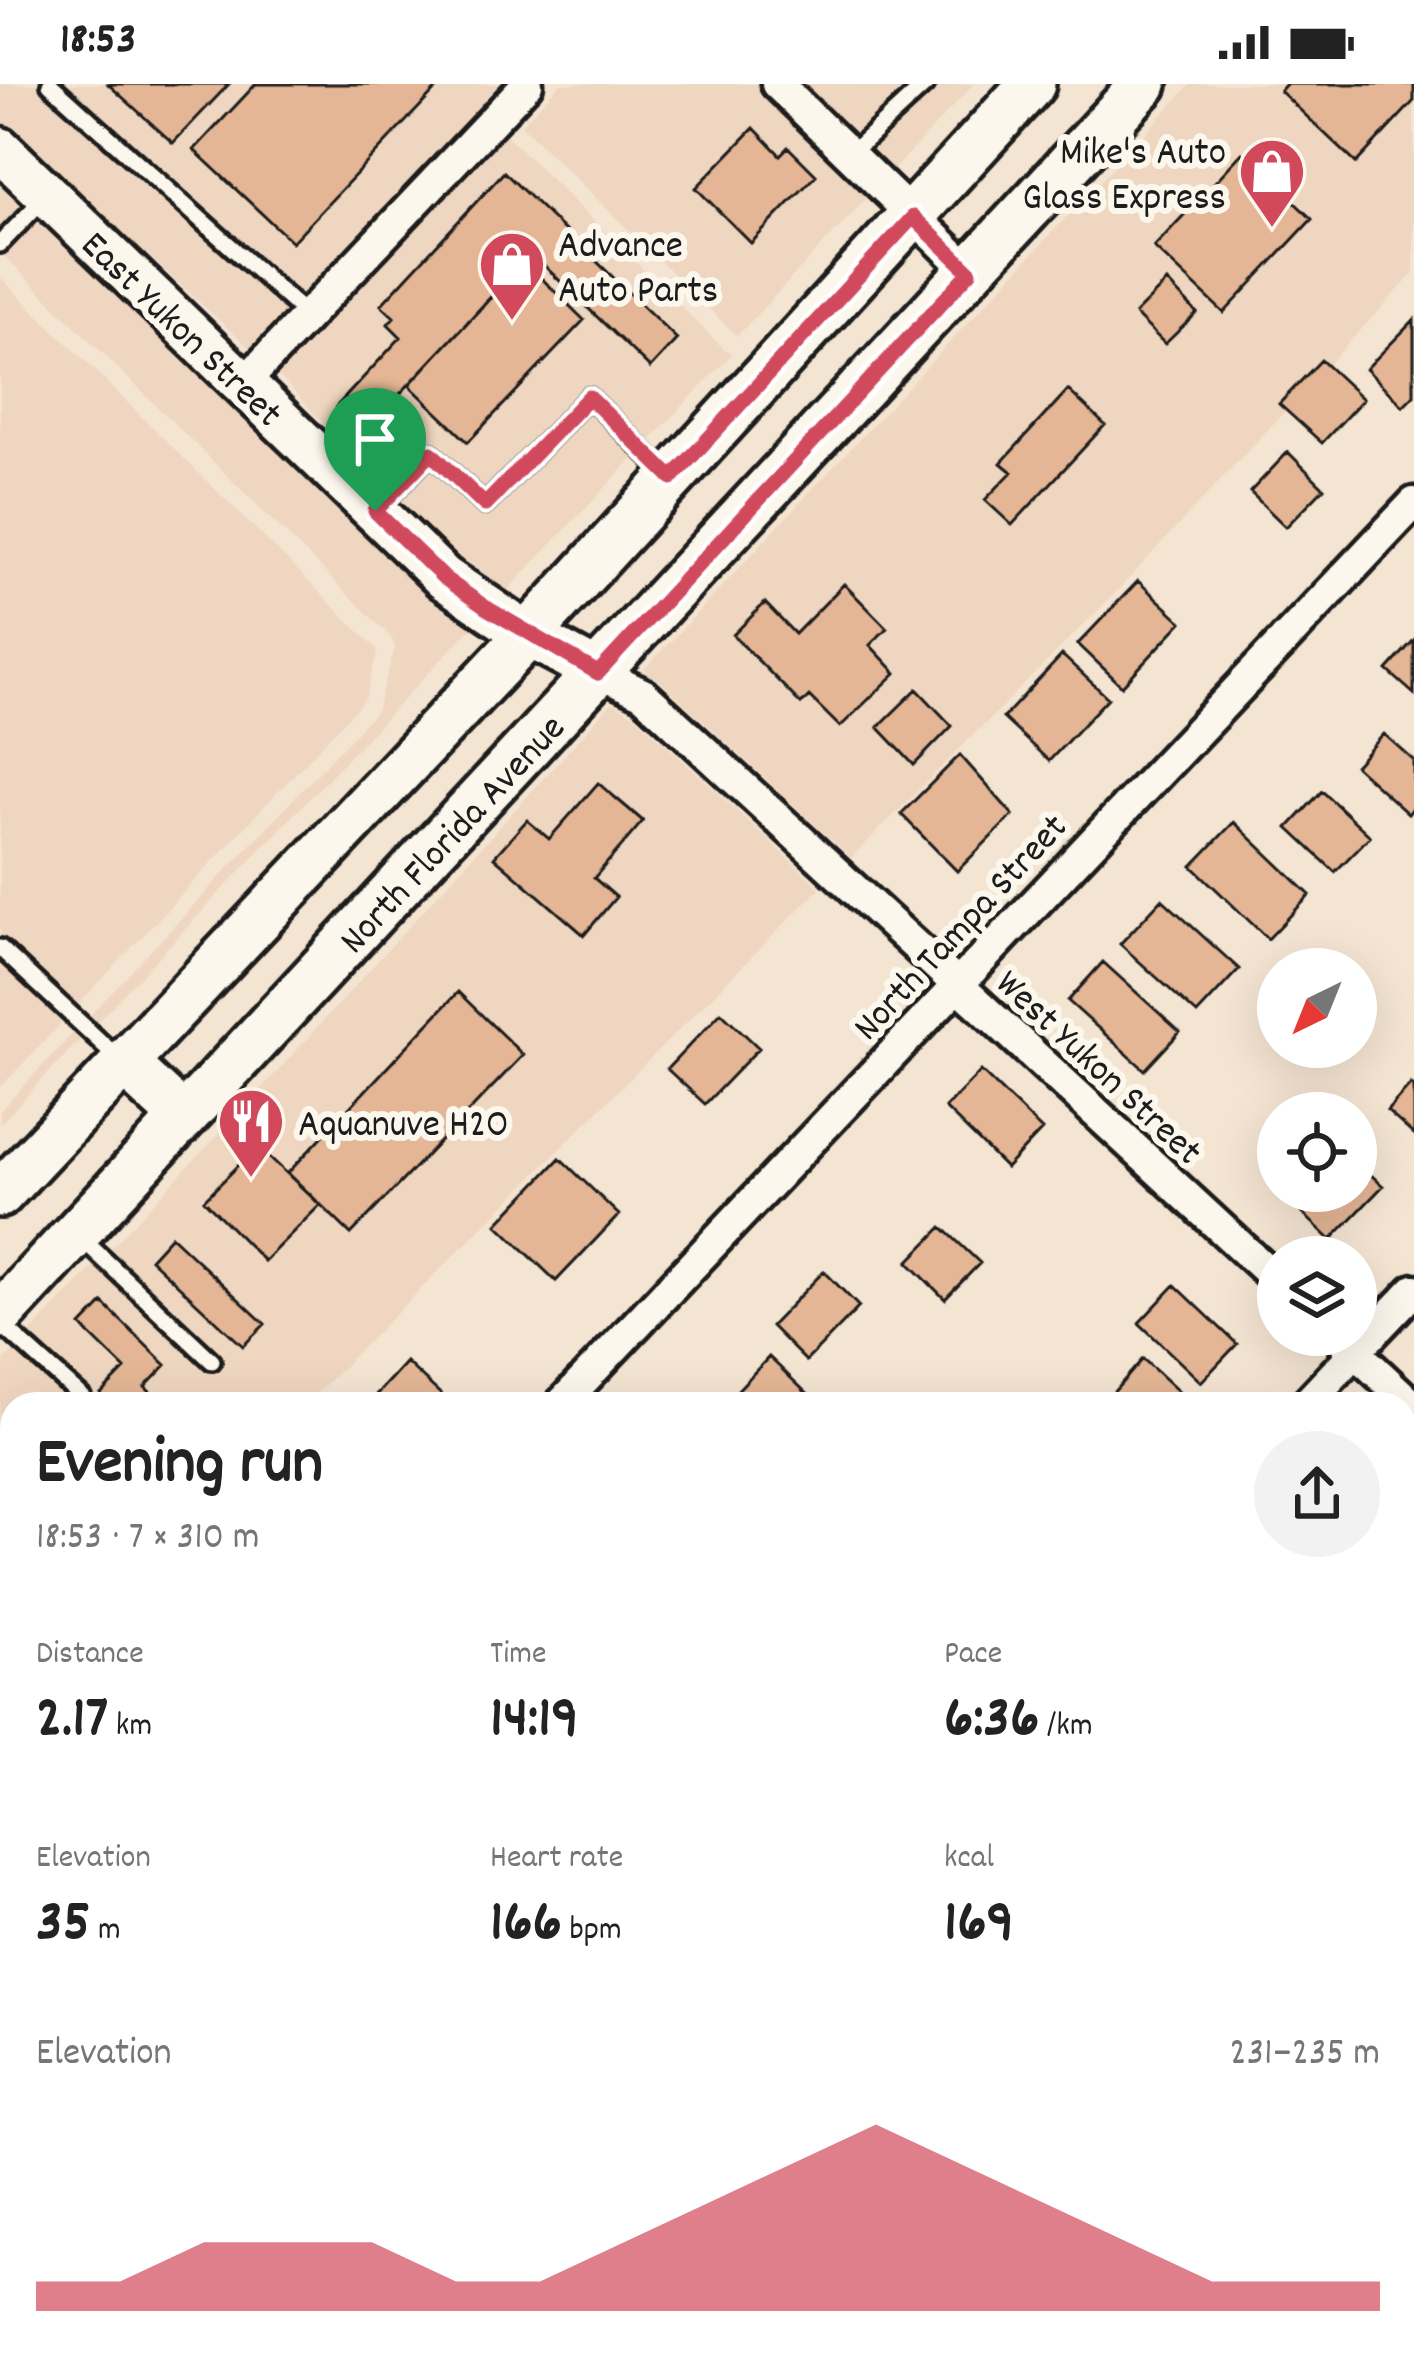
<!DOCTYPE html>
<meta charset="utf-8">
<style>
:root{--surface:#fff;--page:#f2f2f2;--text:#222;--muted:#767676;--accent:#d1495b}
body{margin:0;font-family:Dekko,sans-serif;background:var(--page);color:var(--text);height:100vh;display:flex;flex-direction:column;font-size:45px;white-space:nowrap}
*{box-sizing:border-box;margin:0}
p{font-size:39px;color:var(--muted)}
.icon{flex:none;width:66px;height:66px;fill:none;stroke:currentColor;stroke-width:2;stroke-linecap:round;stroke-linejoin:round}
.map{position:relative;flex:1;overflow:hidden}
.panel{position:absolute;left:0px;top:1308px;width:1416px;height:975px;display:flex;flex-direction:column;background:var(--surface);border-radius:36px 36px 0 0;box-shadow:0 12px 48px #0002}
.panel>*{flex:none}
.needle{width:78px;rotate:223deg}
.buttons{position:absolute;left:1257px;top:864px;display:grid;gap:24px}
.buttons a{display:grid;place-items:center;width:120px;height:120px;border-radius:50%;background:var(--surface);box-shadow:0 12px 48px #0002;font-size:60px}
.pin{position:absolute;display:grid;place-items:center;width:102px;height:102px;color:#fff;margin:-123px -51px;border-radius:50% 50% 50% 0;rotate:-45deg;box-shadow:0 0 12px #0007}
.pin .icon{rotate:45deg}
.round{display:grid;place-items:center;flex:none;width:126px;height:126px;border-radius:63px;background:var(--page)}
.summary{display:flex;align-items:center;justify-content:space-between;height:204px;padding:0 36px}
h1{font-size:66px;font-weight:800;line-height:90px}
.figures{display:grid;grid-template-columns:repeat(3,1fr);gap:18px;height:204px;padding:12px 36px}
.figures div{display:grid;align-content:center}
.figures b{font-size:60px;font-weight:800}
.figures small{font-size:33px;font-weight:400}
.figures p{font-size:33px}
.chart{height:336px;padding:24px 36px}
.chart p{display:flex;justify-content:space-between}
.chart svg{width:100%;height:216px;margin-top:12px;fill:var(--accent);opacity:.7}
.status{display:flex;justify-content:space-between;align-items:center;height:84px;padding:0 60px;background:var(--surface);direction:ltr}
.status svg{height:33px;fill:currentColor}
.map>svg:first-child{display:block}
.built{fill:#efd6c0}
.building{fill:#e4b695;stroke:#1c1c1c;stroke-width:3}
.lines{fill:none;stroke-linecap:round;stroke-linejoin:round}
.lane-casing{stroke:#1c1c1c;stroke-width:24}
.street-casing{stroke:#1c1c1c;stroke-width:39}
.secondary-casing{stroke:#1c1c1c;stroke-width:51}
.primary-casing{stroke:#1c1c1c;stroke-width:54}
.lane{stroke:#fbf7ec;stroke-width:15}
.street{stroke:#fbf7ec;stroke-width:30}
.secondary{stroke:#fbf7ec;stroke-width:42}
.primary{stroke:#fbf7ec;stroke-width:45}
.route-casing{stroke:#fff;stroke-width:24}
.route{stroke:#d1495b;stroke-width:15}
.labels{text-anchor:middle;stroke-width:12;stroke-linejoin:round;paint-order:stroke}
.poi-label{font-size:39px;fill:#1c1c1c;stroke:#fbf7ec;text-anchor:start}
.street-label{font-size:39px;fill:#1c1c1c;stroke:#fbf7ec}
</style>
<div class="status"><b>18:53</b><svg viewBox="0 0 49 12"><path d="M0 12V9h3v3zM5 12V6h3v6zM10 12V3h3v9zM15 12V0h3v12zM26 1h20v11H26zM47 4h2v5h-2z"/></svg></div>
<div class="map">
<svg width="1414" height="2281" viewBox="0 0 1414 2281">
<rect width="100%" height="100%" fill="#f4e4d2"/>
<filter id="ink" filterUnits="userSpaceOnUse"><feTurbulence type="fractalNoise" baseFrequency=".00833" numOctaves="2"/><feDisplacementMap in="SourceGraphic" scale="24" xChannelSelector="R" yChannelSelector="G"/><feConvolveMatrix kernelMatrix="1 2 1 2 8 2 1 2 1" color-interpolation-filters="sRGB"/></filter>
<g filter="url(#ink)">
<!-- built -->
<path class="built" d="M0,0H501L251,265L0,37Z
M560,0H974L737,252L521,41Z
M1191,0H1414V189L1117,507L851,774L660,597L643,587Z
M505,50L724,265L733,269L504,510L456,479L278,291Z
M0,94L236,308L427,510L474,541L0,1040V1027L377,626L395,563L391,553L0,168Z
M0,193L378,566L365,615L0,1004Z
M612,619L633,630L820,804L306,1320H12L11,1615L0,1605V1281L254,1013Z"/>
<!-- building -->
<path class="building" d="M108,0H229L173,59Z
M256,0H441L292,158L194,66Z
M1286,0H1414V17L1356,79L1280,7Z
M754,44L780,71L788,63L816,91L751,159L696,104Z
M1242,69L1312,135L1224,229L1154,163Z
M504,88L677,255L650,284L532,170L363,349L336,323L401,253L388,240L394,233L381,221Z
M524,177L584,236L468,358L409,301Z
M1167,198L1197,229L1165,260L1135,230Z
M1414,236V311L1403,322L1366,285Z
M1321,276L1363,315L1322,359L1279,320Z
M1068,306L1105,341L1012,441L985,416L1012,388L1001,379Z
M1288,368L1324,404L1286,443L1250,408Z
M1138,497L1182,538L1122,602L1078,560Z
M844,500L887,544L870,561L896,589L840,643L809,612L801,620L733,551L765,519L795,550Z
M1414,556V610L1387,586Z
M1062,571L1108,614L1049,677L1003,634Z
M917,605L952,642L914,681L878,643Z
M1384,650L1414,677V723L1408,730L1355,682Z
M960,671L1013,731L957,787L901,730Z
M598,699L643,737L594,794L616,813L584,851L494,773L527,736L549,755Z
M1322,707L1370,752L1335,788L1288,744Z
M1234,738L1310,811L1268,855L1192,782Z
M1162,815L1239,885L1197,930L1120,860Z
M1103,878L1180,948L1145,986L1068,917Z
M458,908L523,971L351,1150L288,1089Z
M721,928L759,964L705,1020L667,985Z
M981,987L1042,1046L1006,1084L945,1024Z
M1411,1000L1414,1003V1051L1387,1027Z
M258,1062L320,1121L264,1177L204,1116Z
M560,1074L619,1131L556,1197L497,1140Z
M1356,1077L1383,1102L1331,1156L1297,1124L1313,1107H1356Z
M942,1143L980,1179L945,1215L908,1178Z
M171,1152L265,1240L243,1262L150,1175Z
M824,1187L859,1223L806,1277L771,1242Z
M1175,1201L1237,1260L1201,1298L1139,1239Z
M103,1219L166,1281L145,1303L162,1320H91L125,1285L81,1242Z
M769,1273L818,1320H742L733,1311Z
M1143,1275L1192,1320H1103Z
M406,1278L449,1318L447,1320H382L374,1313Z
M1404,1390L1414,1399V1443L1404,1454Z
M0,1472L12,1484V1505L0,1517Z
M0,1718L12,1724V1742L0,1766Z
M1404,1743L1414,1753V1786L1404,1797Z
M4,2052L12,2060V2116L4,2124L0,2121V2056Z
M1404,2173L1414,2182V2216L1404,2227Z
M158,2271H195L206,2281H148Z
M914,2271H984L994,2281H924Z"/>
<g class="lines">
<defs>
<path id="lane" d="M50,0L308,232
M849,71L926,0
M0,160L45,113
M377,425L431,369L485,421L589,313L668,391
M0,864L121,977
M78,1151L212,1277
M0,1239L82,1313
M0,1407L12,1418"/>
<path id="street" d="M777,0L971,188
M243,300L527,0
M599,589L643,610L1278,1197
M1337,1251L1414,1323
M561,1320L1414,419
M1306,1320L1414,1206
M0,1635L12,1646
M0,1918L12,1905
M1404,1984L1414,1974
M684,2271L695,2281
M397,2281L406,2271
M1122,2281L1131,2271"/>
<path id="secondary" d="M0,65L444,494L528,551L599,589"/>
<path id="primary" d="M124,979L183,1034
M0,1110L528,551L1032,0
M0,1231L1144,0"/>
</defs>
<!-- lane casing -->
<use href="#lane" class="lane-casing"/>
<!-- street casing -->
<use href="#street" class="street-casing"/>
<!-- secondary casing -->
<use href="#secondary" class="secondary-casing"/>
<!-- primary casing -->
<use href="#primary" class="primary-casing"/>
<!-- lane -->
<use href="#lane" class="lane"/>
<!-- street -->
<use href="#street" class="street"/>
<!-- secondary -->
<use href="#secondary" class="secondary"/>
<!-- primary -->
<use href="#primary" class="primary"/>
</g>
</g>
<g class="lines" filter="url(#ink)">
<defs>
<path id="route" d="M913,133L970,188L598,589L485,523L444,494L375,427L431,369L485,421L589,313L672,394Z"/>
</defs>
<!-- route casing -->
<use href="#route" class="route-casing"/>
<!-- route -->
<use href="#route" class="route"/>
</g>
<!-- icons -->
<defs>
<symbol id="shop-pin" viewBox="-11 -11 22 30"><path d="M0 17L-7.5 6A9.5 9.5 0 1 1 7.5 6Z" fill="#d1495b" stroke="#fbf7ec"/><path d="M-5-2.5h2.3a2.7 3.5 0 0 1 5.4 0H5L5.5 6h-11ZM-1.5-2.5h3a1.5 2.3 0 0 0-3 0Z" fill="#fff"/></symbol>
<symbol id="restaurant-pin" viewBox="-11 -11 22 30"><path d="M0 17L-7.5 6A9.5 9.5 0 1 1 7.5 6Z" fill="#d1495b" stroke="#fbf7ec"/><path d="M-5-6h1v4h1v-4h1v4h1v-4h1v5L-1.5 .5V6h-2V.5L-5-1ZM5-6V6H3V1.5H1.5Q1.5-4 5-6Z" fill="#fff"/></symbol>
</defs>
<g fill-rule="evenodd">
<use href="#shop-pin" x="1234" y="49" width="76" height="104"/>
<use href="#shop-pin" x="474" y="142" width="76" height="104"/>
<use href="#restaurant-pin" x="213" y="999" width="76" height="104"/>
</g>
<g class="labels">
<!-- poi labels -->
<g class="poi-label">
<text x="1226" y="79" text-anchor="end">Mike's Auto<tspan x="1226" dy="45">Glass Express</tspan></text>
<text x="558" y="172">Advance<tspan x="558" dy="45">Auto Parts</tspan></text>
<text x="298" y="1051">Aquanuve H2O</text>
</g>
<!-- street labels -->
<g class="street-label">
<text transform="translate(184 243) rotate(44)" y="14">East Yukon Street</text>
<text transform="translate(450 748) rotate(-47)" y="14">North Florida Avenue</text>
<text transform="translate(958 841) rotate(-47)" y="14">North Tampa Street</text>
<text transform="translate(1101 981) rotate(43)" y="14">West Yukon Street</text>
</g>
</g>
</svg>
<div class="buttons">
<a><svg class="needle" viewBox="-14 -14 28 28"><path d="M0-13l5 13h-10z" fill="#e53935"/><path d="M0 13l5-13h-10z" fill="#767676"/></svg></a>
<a><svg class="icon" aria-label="locate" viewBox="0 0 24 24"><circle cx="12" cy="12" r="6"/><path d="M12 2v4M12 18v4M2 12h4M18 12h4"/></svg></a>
<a><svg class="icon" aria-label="layers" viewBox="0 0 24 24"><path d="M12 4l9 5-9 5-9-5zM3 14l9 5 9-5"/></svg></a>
</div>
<div class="pin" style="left:375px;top:427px;background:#1e9e55"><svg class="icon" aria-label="arrive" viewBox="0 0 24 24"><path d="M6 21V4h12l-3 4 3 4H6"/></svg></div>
<section class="panel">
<div class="summary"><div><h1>Evening run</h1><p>18:53 · 7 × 310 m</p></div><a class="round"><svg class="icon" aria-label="share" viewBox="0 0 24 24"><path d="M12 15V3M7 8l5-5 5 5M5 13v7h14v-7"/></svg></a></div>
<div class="figures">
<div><p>Distance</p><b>2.17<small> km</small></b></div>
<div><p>Time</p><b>14:19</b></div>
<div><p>Pace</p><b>6:36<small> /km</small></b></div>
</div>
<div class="figures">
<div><p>Elevation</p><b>35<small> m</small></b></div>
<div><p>Heart rate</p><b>166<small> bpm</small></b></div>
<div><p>kcal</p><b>169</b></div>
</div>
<div class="chart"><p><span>Elevation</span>231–235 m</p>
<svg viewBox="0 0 160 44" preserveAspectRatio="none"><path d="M0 44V38L10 38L20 30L30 30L40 30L50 38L60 38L70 30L80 22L90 14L100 6L110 14L120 22L130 30L140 38L150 38L160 38V44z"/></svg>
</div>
</section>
</div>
